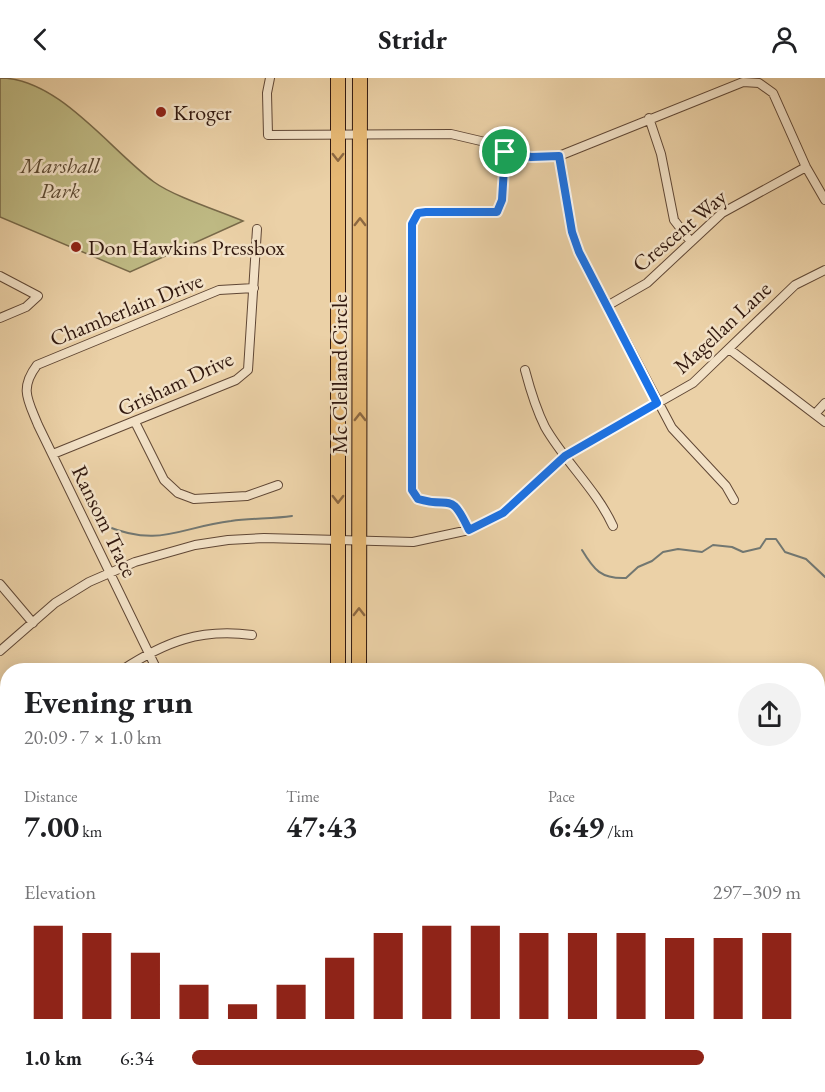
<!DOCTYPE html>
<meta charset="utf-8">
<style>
:root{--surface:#fff;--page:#f2f2f2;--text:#202124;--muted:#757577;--accent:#8f2418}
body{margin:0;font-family:"EB Garamond",serif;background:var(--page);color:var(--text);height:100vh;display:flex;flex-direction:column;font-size:22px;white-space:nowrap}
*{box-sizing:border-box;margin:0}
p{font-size:20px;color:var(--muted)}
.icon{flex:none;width:33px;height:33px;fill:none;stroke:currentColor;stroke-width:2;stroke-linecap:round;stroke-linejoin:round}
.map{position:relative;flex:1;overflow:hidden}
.side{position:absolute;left:0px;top:585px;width:825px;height:429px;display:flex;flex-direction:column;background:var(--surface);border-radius:24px 24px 0 0;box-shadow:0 3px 15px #0003}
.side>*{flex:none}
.pin{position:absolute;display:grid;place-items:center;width:51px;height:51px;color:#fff;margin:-26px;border:3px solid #fff;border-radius:50%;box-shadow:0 2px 6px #0007}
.round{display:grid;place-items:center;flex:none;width:63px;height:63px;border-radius:32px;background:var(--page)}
.headline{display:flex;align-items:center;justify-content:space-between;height:102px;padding:0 24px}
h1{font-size:33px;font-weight:700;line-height:45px}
.stats{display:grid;grid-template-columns:repeat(3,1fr);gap:9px;height:102px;padding:6px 24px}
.stats div{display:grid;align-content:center}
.stats b{font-size:30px;font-weight:700}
.stats small{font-size:16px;font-weight:400}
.stats p{font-size:16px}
.chart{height:168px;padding:12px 24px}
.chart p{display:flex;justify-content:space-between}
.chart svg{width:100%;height:108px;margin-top:6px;stroke:var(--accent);stroke-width:6}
ul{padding:0 24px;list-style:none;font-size:20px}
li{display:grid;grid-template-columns:96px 72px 1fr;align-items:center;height:45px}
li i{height:15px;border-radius:8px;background:var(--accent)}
header{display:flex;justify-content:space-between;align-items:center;height:78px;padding:0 24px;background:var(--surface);font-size:27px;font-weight:700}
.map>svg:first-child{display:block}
.green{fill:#beb983;stroke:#786949;stroke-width:1.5}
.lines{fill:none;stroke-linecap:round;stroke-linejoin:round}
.stream{stroke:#727771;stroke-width:2}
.minor-casing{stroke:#604735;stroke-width:10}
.trunk-casing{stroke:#32190f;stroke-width:16}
.minor{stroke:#f2e1c6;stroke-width:8}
.trunk{stroke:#e6b874;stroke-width:14}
.oneway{stroke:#8c6842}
.route-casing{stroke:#fff;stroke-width:12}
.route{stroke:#1a73e8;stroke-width:8}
.poi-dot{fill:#8f2418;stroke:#f2e1c6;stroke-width:2}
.labels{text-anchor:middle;stroke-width:5;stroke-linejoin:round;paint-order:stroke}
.poi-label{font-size:22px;fill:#32190f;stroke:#f2e1c6;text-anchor:start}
.park-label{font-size:22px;font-style:italic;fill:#5c4932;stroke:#f2e1c6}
.street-label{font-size:22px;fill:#32190f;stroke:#f2e1c6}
</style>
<header><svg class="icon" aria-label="back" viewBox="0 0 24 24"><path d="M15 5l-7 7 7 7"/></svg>Stridr<svg class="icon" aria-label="person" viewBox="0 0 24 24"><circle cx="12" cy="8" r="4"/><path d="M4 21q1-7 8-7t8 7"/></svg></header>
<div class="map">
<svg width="825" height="1014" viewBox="0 0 825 1014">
<rect width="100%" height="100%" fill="#ebd1a7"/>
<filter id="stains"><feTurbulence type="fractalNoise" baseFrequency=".00333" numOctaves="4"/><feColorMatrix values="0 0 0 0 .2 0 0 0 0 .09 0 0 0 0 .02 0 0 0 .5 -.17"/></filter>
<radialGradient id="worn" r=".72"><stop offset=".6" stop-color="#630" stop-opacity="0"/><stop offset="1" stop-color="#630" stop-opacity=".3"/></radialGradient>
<!-- green -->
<path class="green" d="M0,0C59,0 110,72 154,104C173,118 219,133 243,143L130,194L0,139Z"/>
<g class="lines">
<!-- stream -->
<path class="stream" d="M106,448C160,470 180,449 231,443C251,440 272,441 292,438
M582,472C594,492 601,501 626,500L638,489L652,483L663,474L678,471L702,474L713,467L732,469L743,474L760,470L766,461H776L785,474L806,481L825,499"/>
<defs>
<path id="minor" d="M270,0L267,15L268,57L451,56L485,64L505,74L531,79L559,78L743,4L759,5L773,15L806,89L825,122
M649,40L661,76L674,142L691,164
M559,78L572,154L579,174L672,350L726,408L734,422
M0,198L38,218L26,229L0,240
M607,228L647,205L722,135L806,89
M729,271L825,344
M525,292C530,311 536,331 545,349C565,384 596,411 613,448
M815,336L825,325
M135,344L164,402L178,415L194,421L247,418L278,407
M53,376L236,302L248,292L257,151
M469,452C450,412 452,431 418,421L412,412V146L418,135L426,134H497L502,122L505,74
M0,506L33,545
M0,573L55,525L89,504L135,484L195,467L228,462L264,460L413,464L469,452L503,435L565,378L693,305L795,207L825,192
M122,592C165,564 200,550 252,557
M157,592L38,347C28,322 19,311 37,287L219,212L254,210
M0,695L8,689
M0,794H8
M0,880H8
M0,958L8,960
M144,1006V1014
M238,1006V1014"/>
<path id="trunk" d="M338,592V0
M359,592L360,0
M338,1014V1006
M359,1014V1006"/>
</defs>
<!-- minor casing -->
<use href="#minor" class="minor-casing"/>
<!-- trunk casing -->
<use href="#trunk" class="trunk-casing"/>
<!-- minor -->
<use href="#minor" class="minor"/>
<!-- trunk -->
<use href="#trunk" class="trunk"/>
</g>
<!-- one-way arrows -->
<defs><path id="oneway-chevron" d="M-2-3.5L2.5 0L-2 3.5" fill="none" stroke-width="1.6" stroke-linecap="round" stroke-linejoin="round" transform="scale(1.5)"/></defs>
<g class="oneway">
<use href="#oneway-chevron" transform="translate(338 79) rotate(90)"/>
<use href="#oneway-chevron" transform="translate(360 144) rotate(-90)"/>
<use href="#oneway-chevron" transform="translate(360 339) rotate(-90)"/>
<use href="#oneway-chevron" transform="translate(338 421) rotate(90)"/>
<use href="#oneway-chevron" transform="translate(359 534) rotate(-90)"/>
</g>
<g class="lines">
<defs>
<path id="route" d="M505,74L531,79L559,78L572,154L579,174L657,325L565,378L503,435L469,452C450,412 452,431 418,421L412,412V146L418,135L426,134H497L502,122Z"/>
</defs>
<!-- route casing -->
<use href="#route" class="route-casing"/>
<!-- route -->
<use href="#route" class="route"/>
</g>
<!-- markers -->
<g class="poi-dot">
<circle cx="161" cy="34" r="6"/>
<circle cx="76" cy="169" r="6"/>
</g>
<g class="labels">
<!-- poi labels -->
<g class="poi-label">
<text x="173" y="42">Kroger</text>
<text x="88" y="177">Don Hawkins Pressbox</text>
</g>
<!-- park labels -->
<g class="park-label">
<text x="60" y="95">Marshall<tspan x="60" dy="25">Park</tspan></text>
</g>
<!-- street labels -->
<g class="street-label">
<text transform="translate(679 152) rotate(-40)" y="8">Crescent Way</text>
<text transform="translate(126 231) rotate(-22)" y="8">Chamberlain Drive</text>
<text transform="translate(722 249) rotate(-43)" y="8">Magellan Lane</text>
<text transform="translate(339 296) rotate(-90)" y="8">Mc Clelland Circle</text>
<text transform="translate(175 305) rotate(-25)" y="8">Grisham Drive</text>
<text transform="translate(105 443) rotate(64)" y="8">Ransom Trace</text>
</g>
</g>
<rect width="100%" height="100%" filter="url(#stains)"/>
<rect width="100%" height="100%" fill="url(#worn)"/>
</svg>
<div class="pin" style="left:505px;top:74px;background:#1e9e55"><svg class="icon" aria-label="arrive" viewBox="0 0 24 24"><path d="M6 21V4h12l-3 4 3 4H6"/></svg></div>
<section class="side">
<div class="headline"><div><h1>Evening run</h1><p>20:09 · 7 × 1.0 km</p></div><a class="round"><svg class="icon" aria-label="share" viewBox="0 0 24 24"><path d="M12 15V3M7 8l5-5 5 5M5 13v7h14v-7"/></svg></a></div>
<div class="stats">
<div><p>Distance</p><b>7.00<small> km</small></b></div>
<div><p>Time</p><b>47:43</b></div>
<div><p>Pace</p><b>6:49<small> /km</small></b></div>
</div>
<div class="chart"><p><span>Elevation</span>297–309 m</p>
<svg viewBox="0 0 160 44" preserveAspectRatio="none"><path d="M5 44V6M15 44V9M25 44V17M35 44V30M45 44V38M55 44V30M65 44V19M75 44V9M85 44V6M95 44V6M105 44V9M115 44V9M125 44V9M135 44V11M145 44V11M155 44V9"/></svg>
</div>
<ul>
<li><b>1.0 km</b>6:34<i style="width:84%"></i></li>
</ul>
</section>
</div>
